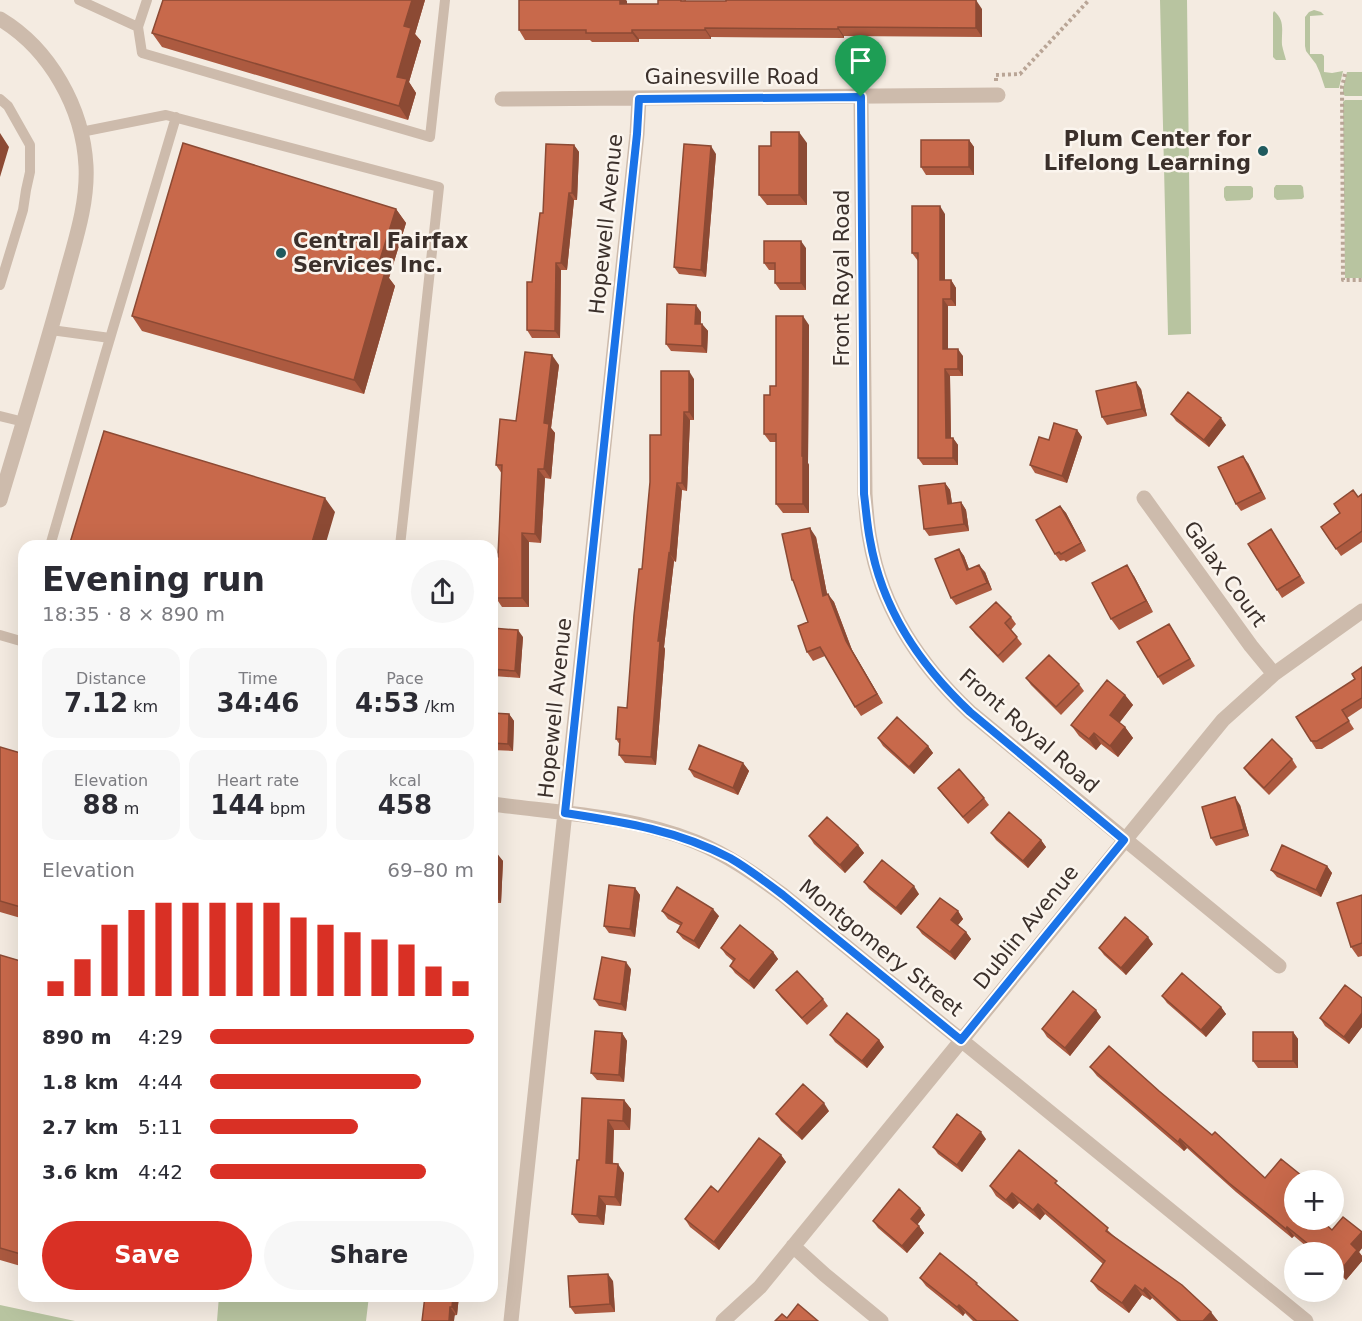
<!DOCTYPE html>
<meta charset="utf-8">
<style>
:root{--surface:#fff;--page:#f7f7f7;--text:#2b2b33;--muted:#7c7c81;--accent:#d93025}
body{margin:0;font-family:"DejaVu Sans",sans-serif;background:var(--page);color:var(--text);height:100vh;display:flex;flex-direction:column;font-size:22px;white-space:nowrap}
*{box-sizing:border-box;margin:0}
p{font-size:20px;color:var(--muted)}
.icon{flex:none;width:33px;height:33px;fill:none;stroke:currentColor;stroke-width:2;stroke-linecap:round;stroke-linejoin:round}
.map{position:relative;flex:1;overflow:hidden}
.drawer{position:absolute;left:18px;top:540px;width:480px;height:762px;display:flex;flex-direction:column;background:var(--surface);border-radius:18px;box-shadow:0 6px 24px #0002}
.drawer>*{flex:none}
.controls{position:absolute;left:1284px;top:1170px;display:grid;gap:12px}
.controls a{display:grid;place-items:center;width:60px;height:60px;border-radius:50%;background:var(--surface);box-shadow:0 6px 24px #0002;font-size:30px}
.pin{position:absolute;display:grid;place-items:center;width:51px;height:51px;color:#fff;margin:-62px -26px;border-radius:50% 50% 50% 0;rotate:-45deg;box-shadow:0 0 6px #0007}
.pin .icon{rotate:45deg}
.round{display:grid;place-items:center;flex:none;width:63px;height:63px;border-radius:32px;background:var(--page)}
.headline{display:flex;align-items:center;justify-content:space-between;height:102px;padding:0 24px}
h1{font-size:33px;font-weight:700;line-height:45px}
.metrics{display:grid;grid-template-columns:repeat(3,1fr);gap:9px;height:102px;padding:6px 24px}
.metrics div{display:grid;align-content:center;border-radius:15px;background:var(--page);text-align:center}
.metrics b{font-size:26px;font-weight:700}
.metrics small{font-size:16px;font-weight:400}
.metrics p{font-size:16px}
.chart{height:168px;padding:12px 24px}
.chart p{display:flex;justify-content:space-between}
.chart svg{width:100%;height:108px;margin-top:6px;stroke:var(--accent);stroke-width:6}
.cta{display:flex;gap:12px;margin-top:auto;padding:12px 24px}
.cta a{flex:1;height:69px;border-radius:36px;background:var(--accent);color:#fff;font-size:24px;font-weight:700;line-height:69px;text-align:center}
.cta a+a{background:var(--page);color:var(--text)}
ul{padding:0 24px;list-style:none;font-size:20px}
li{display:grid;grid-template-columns:96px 72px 1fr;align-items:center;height:45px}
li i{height:15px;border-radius:8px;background:var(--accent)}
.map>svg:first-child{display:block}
.green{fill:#b8c4a0}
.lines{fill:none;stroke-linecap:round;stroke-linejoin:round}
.path{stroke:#b9a596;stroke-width:4;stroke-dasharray:3 3;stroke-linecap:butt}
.lane{stroke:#cdbbac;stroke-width:10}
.street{stroke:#cdbbac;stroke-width:15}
.wall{fill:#ac5a40}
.shaded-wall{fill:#8c4a34}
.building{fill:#c8694b;stroke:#8c4a34;stroke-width:1.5}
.route-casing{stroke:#fff;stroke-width:12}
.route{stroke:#1a73e8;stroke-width:8}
.poi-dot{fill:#1f5a5e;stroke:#fbf5ee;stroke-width:2}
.labels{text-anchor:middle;stroke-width:5;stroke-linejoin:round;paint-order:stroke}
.street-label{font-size:21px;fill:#3b302b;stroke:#fbf5ee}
.poi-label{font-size:21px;font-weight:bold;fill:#3b302b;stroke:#fbf5ee;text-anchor:end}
</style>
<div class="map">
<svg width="1362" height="1321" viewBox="0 0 1362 1321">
<rect width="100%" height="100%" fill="#f4ebe1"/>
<!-- green -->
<path class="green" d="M1160,0H1187L1191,334L1168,335Z
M1314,10L1321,12L1324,15L1310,16V54H1322L1324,56V72L1332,73L1343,71L1339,88H1325L1320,73L1316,64L1306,51L1305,46V17L1309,12Z
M1274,11C1286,21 1281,32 1282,45C1283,50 1285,56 1286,60H1276L1273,57V13Z
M1347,72H1362V96H1345L1343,94V88Z
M1345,100H1362V278H1345L1343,102Z
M1276,185H1301L1303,187L1304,197L1302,199L1277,200L1274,197V188Z
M1226,186H1251L1253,188V197L1250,200L1226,201L1224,197V188Z
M219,1296H369L366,1321H217Z
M0,1305L75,1321H0Z"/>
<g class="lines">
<!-- path -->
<path class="path" d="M1345,74L1342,87L1343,280H1362
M996,81V75L1020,74L1089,0"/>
<!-- lane -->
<path class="lane" d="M79,0L138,27
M147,0L138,27L142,53L430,137L445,0
M0,99L8,106L30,145V172L26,190L23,210L0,285
M81,132L166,115L439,187L400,546
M51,330L110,338
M0,416L24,422
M50,546L105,355L176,117
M0,635L24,642"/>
<!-- street -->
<path class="street" d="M0,19C50,49 83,108 86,166C88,205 74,244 64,282C44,355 22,427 0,500
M861,97L865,494C866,509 867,525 870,540C882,610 920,665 970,712L1279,966
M502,99L998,95
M1144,498L1251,646L1274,674
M492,804C560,813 632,816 696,842C728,855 756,875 783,895L1306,1321
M793,1246L825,1275L881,1321
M511,1321L637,134L639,99
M723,1321L760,1287L1223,720L1274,674L1362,611"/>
</g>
<!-- wall -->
<path class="wall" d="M163,0H425L415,34L421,41L409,82L416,93L408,120L162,47L152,33Z
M686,0V1L982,9V37L844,36V38L711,37V39H639V42H592L590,40H525L519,30L627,1V4H658Z
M969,140L974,147V175H926L921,167Z
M807,143V205H767L759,195L771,146Z
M574,145L579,152L577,200H574L567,270H561L560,338H532L527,330L532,282Z
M716,154L706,277L679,274L674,267Z
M396,209L406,223L389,278L395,286L364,394L142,331L132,316Z
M945,214V280H951L956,288V306H948V349L963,356V376H950L951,438H953L958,445V465H923L918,458V261L912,253Z
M806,248V290H780L775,283V270H769L764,263Z
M701,312V324H702L708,331L707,353L671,351L666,344Z
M809,325L808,463L809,465V513H783L776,504V442H770L764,434L776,386Z
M559,365L551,428L555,433L551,479L545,478L541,543L529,542V607H502L496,598L502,474L496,465L516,421Z
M694,379V420H690L687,491L682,490L676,562L674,561L664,647L665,649L656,765L625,763L619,755L620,745L616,739L627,708L642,569L661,435Z
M1141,389L1147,416L1107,425L1102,417Z
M1171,414L1226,425L1209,447L1176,421Z
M1077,430L1082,437L1067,483L1035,473L1030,465Z
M1248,463L1266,499L1241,511L1236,504Z
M945,483L950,490L952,503L961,502L966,510L969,531L929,536L924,529Z
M1362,494V542L1341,556L1321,527L1340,513Z
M1060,506L1066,513L1086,551L1066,562L1064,560L1060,561L1055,554Z
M1271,529L1305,583L1282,598L1277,590Z
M816,537L827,594L834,602L852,650L883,703L861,716L855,707L825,656L813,661L807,652L808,622L795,585L792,580Z
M959,549L964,556L969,569L985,572L992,590L956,605L951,598Z
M1134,576L1153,612L1119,630L1111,619Z
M1011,617L1016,624L1011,630L1022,644L1003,663L975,634L970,627Z
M1169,624L1195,666L1163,685L1158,677Z
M523,637L520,678L493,676L492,674V669Z
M1362,667V708L1347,718L1354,729L1322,749H1316L1311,741L1355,679Z
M1026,678L1079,684L1084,691L1061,715L1031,685Z
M1125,695L1133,705L1119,723L1125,727L1133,738L1118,757L1101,744L1096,750L1079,736L1071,725Z
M492,713L509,714L514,721L513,751L492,750Z
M878,738L928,746L933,753L914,774L883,746Z
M0,747L24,754V919L0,912Z
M1292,759L1297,767L1269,795L1249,775L1244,768Z
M743,763L749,771L738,795L694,777L689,769Z
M938,788L984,798L989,805L968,824L943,795Z
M1240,805L1249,836L1216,846L1211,838Z
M991,833L1041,840L1046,847L1028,868L996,840Z
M809,836L858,845L864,853L845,873L814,844Z
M492,851L503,861L501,903H494L492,937Z
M1327,866L1332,873L1321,897L1277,877L1271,870Z
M864,882L919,894L901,915L869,889Z
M635,888L640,895L635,937L609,933L604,926Z
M1362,895V956L1358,957L1351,947Z
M662,911L719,916L699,949L683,939L677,932L681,926L668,919Z
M958,911L963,919L958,925L966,932L971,939L955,960L922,934L917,927Z
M1153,944L1126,975L1104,955L1099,948Z
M721,948L773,952L778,959L754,989L735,973L730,966L733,961L726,955Z
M0,955L24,962V1267L0,1260Z
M631,969L626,1011L599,1006L594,999Z
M776,990L823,999L828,1006L807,1025L781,997Z
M1162,996L1221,1007L1226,1014L1206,1037L1167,1003Z
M1362,998V1027L1349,1044L1325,1026L1320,1018Z
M1101,1017L1070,1056L1047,1037L1042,1029Z
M1293,1032L1298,1039V1068H1258L1253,1061Z
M622,1033L627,1041L624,1082L597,1080L591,1073Z
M830,1035L879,1040L884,1047L867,1068L835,1042Z
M1090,1067L1294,1220L1332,1230L1343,1217L1362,1233V1248L1359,1252L1362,1256V1261L1346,1280L1334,1269V1252H1313L1294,1236L1292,1238L1236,1192L1187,1148L1184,1151L1097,1076Z
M582,1098L624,1100L631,1109L630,1130H614L613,1163L624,1173L621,1206L606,1205L604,1225L579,1223L572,1214L579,1160Z
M829,1111L802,1140L781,1121L776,1114Z
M986,1139L962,1172L938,1154L933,1147Z
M781,1155L786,1162L719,1250L690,1227L685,1219Z
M990,1186L1063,1189L1114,1236L1218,1321H1177L1152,1298L1150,1300L1142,1295L1129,1313L1098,1290L1091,1281L1103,1264L1045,1214L1040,1220L1019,1203L1013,1209L996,1196Z
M920,1208L925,1215L917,1225L924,1233L907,1253L878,1228L873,1221Z
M920,1278L980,1288L1018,1321H973L965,1313L963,1316L926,1286Z
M613,1281L615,1312L575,1314L570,1307Z
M459,1296L457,1315L422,1321Z"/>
<!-- shaded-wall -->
<path class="shaded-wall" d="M412,0H425L415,34L421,41L409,82L416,93L408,120L399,106L397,77L404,26Z
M620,0H626L627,1V13L620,4Z
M976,0L982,9V37L976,28Z
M838,27L844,36V38L838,29Z
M705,28L711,37V39L705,30Z
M632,30L639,39V42L632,33Z
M799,132L807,143V205L799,195Z
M0,133L9,147L0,177Z
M969,140L974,147V175L969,167Z
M574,145L579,152L577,200L572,193Z
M711,146L716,154L706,277L701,270Z
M569,193L574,200L567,270L561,263Z
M940,206L945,214V288L940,280Z
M396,209L406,223L389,278L395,286L364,394L354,380L377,269Z
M801,241L806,248V290L801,283Z
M556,263L561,270L560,338L555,331Z
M951,280L956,288V306L951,299Z
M943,299L948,306V356L943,349Z
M696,305L701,312L700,331L695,324Z
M803,316L809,325L808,463L809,465V513L803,504L802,456Z
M702,324L708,331L707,353L702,346Z
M958,349L963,356V376L958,369Z
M552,355L559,365L551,428L555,433L551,479L544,469V423Z
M945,369L950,376L951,445L946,438Z
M689,371L694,379V420L689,412Z
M1136,382L1141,389L1147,416L1142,409Z
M684,412L690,420L687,491L682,483Z
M1221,418L1226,425L1209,447L1204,440Z
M1077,430L1082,437L1067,483L1062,476Z
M953,438L958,445V465L953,458Z
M1243,456L1248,463L1266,499L1261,492Z
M538,469L545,478L541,543L535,534Z
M677,483L682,490L676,562L670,554Z
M945,483L950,490L953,511L948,504Z
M325,498L335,512L325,546H311Z
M961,502L966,510L969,531L964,524Z
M1060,506L1066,513L1086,551L1081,543Z
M810,528L816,537L829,604L823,596Z
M522,533L529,542V607L522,598Z
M959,549L964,556L972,577L967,570Z
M669,553L674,561L664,647L665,649L656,765L651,757L658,641Z
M979,565L985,572L992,590L987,583Z
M1127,565L1134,576L1153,612L1146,601Z
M828,594L834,602L852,650L883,703L877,694L846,641Z
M518,630L523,637L520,678L515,671Z
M1125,695L1133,705L1117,726L1110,715Z
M509,714L514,721L513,751L508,744Z
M1125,727L1133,738L1118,757L1110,746Z
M1094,733L1101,744L1096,750L1089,739Z
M928,746L933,753L914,774L909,767Z
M743,763L749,771L738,795L733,788Z
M1235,797L1240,805L1249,836L1244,829Z
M1041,840L1046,847L1028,868L1023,861Z
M858,845L864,853L845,873L840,865Z
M496,852L503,861L501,903L494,894Z
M1327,866L1332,873L1321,897L1316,890Z
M914,886L919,894L901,915L896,908Z
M635,888L640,895L635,937L630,929Z
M492,900L494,903L492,937Z
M713,909L719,916L699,949L694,941Z
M958,911L963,919L956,927L951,920Z
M966,932L971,939L955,960L950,952Z
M1148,937L1153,944L1126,975L1121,968Z
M773,952L778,959L754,989L749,981Z
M626,962L631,969L626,1011L621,1004Z
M1221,1007L1226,1014L1206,1037L1201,1030Z
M1096,1010L1101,1017L1070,1056L1065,1048Z
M1362,1013V1027L1349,1044L1344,1037Z
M1293,1032L1298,1039V1068L1293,1061Z
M622,1033L627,1041L624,1082L619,1075Z
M879,1040L884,1047L867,1068L862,1061Z
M624,1100L631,1109L630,1130L623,1121Z
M824,1103L829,1111L802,1140L797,1133Z
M608,1120L614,1130L612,1172L606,1163Z
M981,1132L986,1139L962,1172L957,1165Z
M1180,1139L1187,1148L1184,1151L1178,1142Z
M781,1155L786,1162L719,1250L714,1242Z
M618,1164L624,1173L621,1206L615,1197Z
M1012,1193L1019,1203L1013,1209L1006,1200Z
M599,1196L606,1205L604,1225L597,1216Z
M1038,1204L1045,1214L1040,1220L1033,1210Z
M920,1208L925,1215L916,1226L911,1219Z
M919,1226L924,1233L907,1253L902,1246Z
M1287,1227L1294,1236L1292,1238L1286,1229Z
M1362,1232V1248L1359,1252L1362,1256V1261L1346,1280L1340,1271L1351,1244Z
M608,1274L613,1281L615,1312L610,1304Z
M1135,1285L1142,1295L1129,1313L1122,1303Z
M1145,1288L1152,1298L1150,1300L1143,1291Z
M453,1296H459L457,1315L452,1307Z
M959,1305L965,1313L963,1316L957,1307Z
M450,1307L455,1314L454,1321H449Z
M1211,1312L1218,1321H1203Z"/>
<!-- building -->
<path class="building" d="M163,0H412L404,26L411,28L397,77L407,79L399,106L152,33Z
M519,0H620V4H658V0H681V1H726V0H976V28L838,27V29L705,28V30H632V33H586V30H519Z
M771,132H799V195H759V146H771Z
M921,140H969V167H921Z
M183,143L396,209L377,269L385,272L354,380L132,316Z
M546,144L574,145L572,193H569L561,263H556L555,331L527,330V282H532L540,213H543Z
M684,144L711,146L701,270L674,267Z
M912,206H940V280H951V299H943V349H958V369H945L946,438H953V458H918V253H912Z
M764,241H801V283H775V263H764Z
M667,304L696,305L695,324H702V346L666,344Z
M776,316H803L802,456H803V504H776V434H764V395H770V386H776Z
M525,352L552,355L544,423L549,424L544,469H538L535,534L522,533V598H496V557H498L502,465H496L500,419L516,421Z
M661,371H689V412H684L682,483H677L670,554L669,553L658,641H660L651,757L619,755L620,739H616L618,707L627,708L634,615L639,569H642L650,482V435H661Z
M1136,382L1142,409L1102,417L1096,391Z
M1188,392L1221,418L1204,440L1171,414Z
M1054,423L1077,430L1062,476L1030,465L1039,437L1049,440Z
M104,431L325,498L311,546H69Z
M1243,456L1261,492L1236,504L1218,467Z
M945,483L948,504L961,502L964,524L924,529L919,486Z
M1353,490L1358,497L1362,494V531L1336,549L1321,527L1340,513L1334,504Z
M1060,506L1081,543L1061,554L1059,552L1055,554L1036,520Z
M810,528L823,596L828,594L846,641L877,694L855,707L820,647L807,652L798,626L808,622L793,580H792L782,534Z
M1271,529L1300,576L1277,590L1248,544Z
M959,549L967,570L979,565L987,583L951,598L935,559Z
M1127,565L1146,601L1111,619L1092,583Z
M996,602L1011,617L1005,623L1017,637L998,656L970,627Z
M1169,624L1190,659L1158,677L1137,642Z
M492,628L518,630L515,671L492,669Z
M1049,655L1079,684L1056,707L1026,678Z
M1362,667V698L1342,710L1349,721L1317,741H1311L1296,717L1355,679L1352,674Z
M1107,680L1125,695L1110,715L1125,727L1110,746L1094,733L1089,739L1071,725Z
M492,713L509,714L508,744L492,743Z
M897,717L928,746L909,767L878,738Z
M1272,739L1292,759L1264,788L1244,768Z
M699,745L743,763L733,788L689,769Z
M0,747L24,754V908L0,901Z
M959,769L984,798L963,817L938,788Z
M1235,797L1244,829L1211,838L1202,807Z
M1009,812L1041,840L1023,861L991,833Z
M827,817L858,845L840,865L809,836Z
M1282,845L1327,866L1316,890L1271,870Z
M492,851L496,852L494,894H492Z
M882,860L914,886L896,908L864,882Z
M609,885L635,888L630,929L604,926Z
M677,887L713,909L694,941L677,932L682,923L662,911Z
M1362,895V943L1351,947L1337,903Z
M940,898L958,911L951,920L966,932L950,952L917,927Z
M1125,917L1148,937L1121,968L1099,948Z
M740,925L773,952L749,981L730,966L735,959L721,948Z
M0,955L24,962V1255L0,1248Z
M602,957L626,962L621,1004L594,999Z
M797,971L823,999L802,1018L776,990Z
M1182,973L1221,1007L1201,1030L1162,996Z
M1345,985L1362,998V1013L1344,1037L1320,1018Z
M1073,991L1096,1010L1065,1048L1042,1029Z
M847,1013L879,1040L862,1061L830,1035Z
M595,1031L622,1033L619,1075L591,1073Z
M1253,1032H1293V1061H1253Z
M1109,1046L1159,1091L1212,1135L1215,1132L1265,1178L1281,1159L1307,1180H1294V1220H1316L1319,1222L1321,1220L1332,1230L1343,1217L1362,1232L1351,1244L1357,1250L1340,1271L1334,1266V1252H1318L1287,1227L1286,1229L1229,1183L1180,1139L1178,1142L1090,1067Z
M803,1084L824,1103L797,1133L776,1114Z
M582,1098L624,1100L623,1121L608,1120L606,1163L618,1164L615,1197L599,1196L597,1216L572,1214L577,1160H579Z
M957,1114L981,1132L957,1165L933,1147Z
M759,1138L781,1155L714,1242L685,1219L711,1186L718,1192Z
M1019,1150L1057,1181L1055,1183L1108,1228L1106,1231L1182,1285L1211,1312L1203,1321H1181L1145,1288L1143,1291L1135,1285L1122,1303L1091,1281L1105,1261L1038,1204L1033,1210L1012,1193L1006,1200L990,1186Z
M899,1189L920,1208L911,1219L919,1226L902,1246L873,1221Z
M940,1253L977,1283L976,1284L1018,1321H977L959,1305L957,1307L920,1278Z
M608,1274L610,1304L570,1307L568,1276Z
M425,1296H453L452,1307H450L449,1321H422Z
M798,1304L818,1321H775L782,1314L787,1318Z"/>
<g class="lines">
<defs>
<path id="route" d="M861,97L864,494C866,509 867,525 870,540C882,610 920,665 970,712L1124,840L961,1040L783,895C766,882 749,869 730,858C677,830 623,822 565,813L637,134L639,99Z"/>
</defs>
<!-- route casing -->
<use href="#route" class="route-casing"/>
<!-- route -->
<use href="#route" class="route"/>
</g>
<!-- markers -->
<g class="poi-dot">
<circle cx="1263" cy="151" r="6"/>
<circle cx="281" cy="253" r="6"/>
</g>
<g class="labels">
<!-- street labels -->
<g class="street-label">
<text x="732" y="84">Gainesville Road</text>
<text transform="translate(606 224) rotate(-84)" y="7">Hopewell Avenue</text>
<text transform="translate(842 278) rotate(-90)" y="7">Front Royal Road</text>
<text transform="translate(1225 574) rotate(54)" y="7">Galax Court</text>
<text transform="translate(555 708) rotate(-84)" y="7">Hopewell Avenue</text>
<text transform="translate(1029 731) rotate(41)" y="7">Front Royal Road</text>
<text transform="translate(1026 927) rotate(-51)" y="7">Dublin Avenue</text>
<text transform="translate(881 948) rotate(39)" y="7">Montgomery Street</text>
</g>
<!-- poi labels -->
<g class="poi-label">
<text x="1251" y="146">Plum Center for<tspan x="1251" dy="24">Lifelong Learning</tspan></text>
<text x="293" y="248" text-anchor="start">Central Fairfax<tspan x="293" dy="24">Services Inc.</tspan></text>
</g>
</g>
</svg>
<div class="controls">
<a>+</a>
<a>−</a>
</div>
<div class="pin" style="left:861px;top:97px;background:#1e9e55"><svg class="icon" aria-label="arrive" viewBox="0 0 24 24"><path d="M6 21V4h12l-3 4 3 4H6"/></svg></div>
<section class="drawer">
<div class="headline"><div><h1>Evening run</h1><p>18:35 · 8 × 890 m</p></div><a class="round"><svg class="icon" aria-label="share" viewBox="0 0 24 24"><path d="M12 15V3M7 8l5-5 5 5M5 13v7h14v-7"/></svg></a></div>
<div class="metrics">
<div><p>Distance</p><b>7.12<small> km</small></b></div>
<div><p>Time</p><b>34:46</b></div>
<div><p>Pace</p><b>4:53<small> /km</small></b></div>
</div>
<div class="metrics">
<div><p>Elevation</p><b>88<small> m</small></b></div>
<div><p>Heart rate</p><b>144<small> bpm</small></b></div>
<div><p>kcal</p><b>458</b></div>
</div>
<div class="chart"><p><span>Elevation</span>69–80 m</p>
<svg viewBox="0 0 160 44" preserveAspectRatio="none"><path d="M5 44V38M15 44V29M25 44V15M35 44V9M45 44V6M55 44V6M65 44V6M75 44V6M85 44V6M95 44V12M105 44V15M115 44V18M125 44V21M135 44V23M145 44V32M155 44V38"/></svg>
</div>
<ul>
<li><b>890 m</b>4:29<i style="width:100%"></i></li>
<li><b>1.8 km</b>4:44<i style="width:80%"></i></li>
<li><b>2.7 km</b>5:11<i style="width:56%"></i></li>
<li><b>3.6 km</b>4:42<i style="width:82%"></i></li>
</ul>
<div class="cta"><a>Save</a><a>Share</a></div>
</section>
</div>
